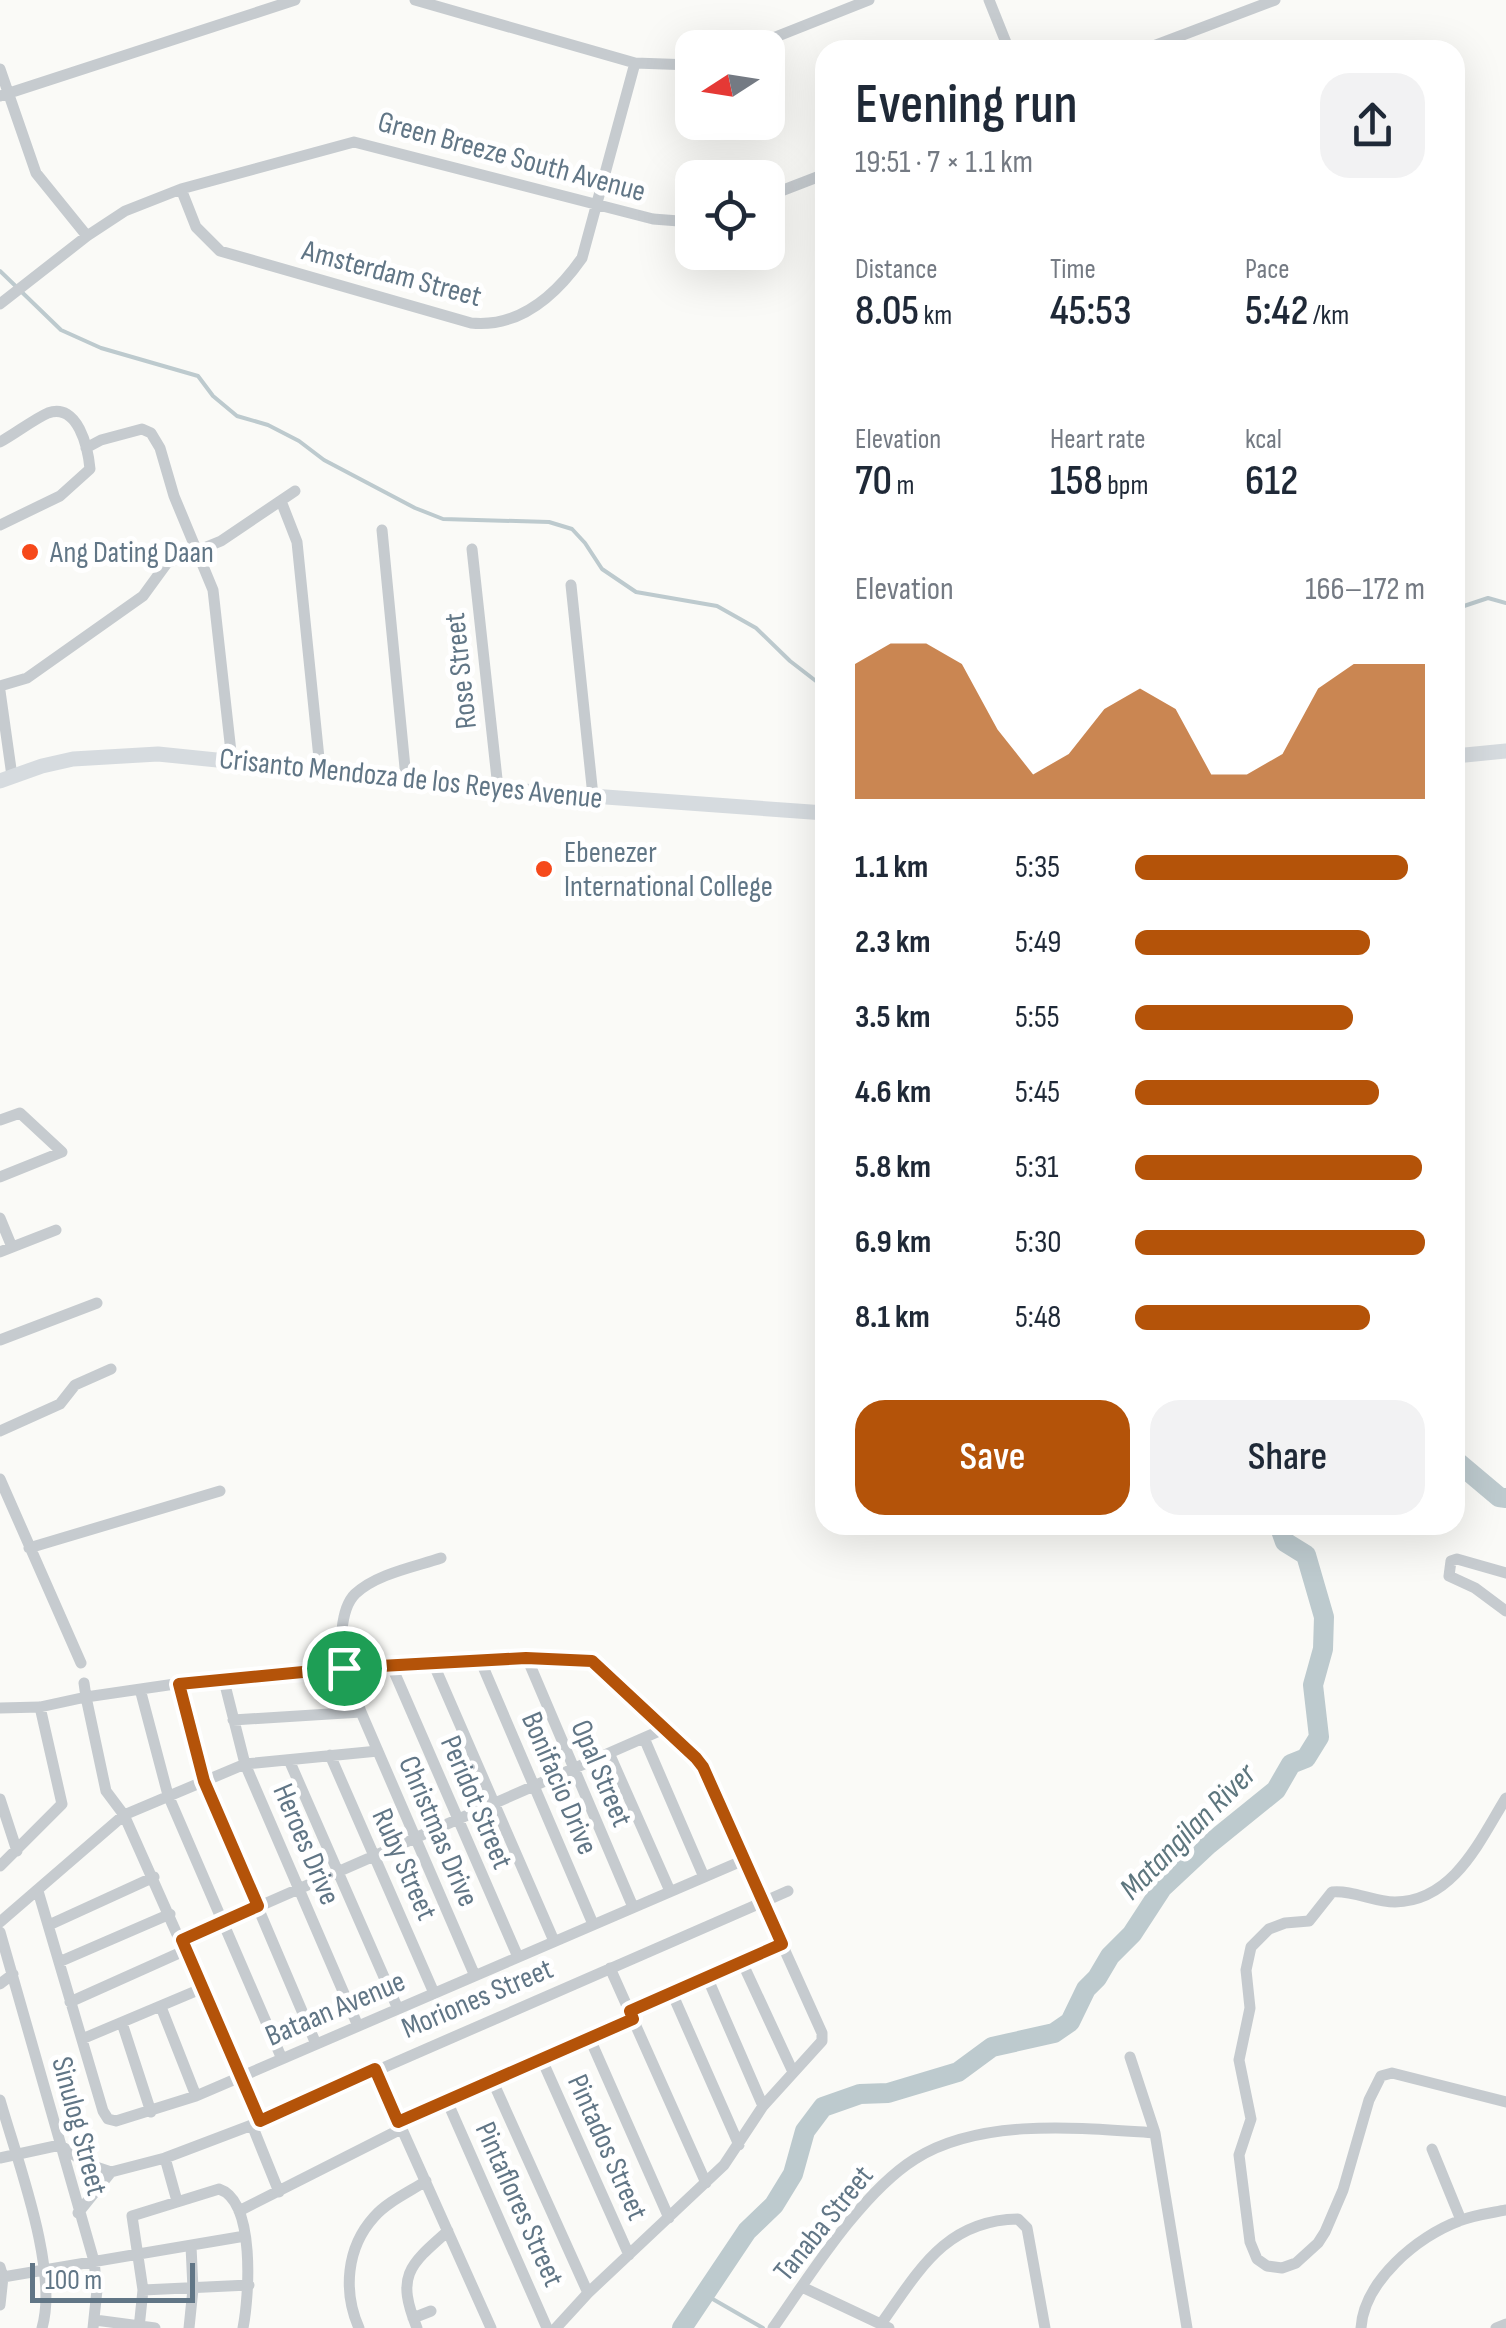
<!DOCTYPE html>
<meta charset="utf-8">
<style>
:root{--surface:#fff;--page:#f2f2f3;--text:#1f2937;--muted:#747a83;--accent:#b45309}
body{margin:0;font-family:"Sofia Sans Condensed",sans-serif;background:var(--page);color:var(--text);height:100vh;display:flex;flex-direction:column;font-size:38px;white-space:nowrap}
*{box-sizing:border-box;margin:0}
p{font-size:32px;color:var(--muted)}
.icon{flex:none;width:55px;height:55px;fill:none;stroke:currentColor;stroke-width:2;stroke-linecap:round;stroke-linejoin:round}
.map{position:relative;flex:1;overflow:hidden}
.details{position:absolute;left:815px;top:40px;width:650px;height:1495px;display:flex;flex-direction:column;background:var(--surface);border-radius:30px;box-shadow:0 10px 40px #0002}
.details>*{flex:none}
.needle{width:65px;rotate:258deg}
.tools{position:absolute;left:675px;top:30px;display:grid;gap:20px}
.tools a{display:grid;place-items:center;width:110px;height:110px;border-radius:20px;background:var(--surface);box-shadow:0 10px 40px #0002;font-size:50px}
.scale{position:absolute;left:30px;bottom:25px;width:165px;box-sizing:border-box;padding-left:10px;border:5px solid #617686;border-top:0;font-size:28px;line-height:35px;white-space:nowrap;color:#617686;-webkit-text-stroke:8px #fff;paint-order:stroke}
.pin{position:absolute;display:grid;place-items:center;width:85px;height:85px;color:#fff;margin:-42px;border:5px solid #fff;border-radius:50%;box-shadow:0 2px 10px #0007}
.round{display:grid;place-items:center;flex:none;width:105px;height:105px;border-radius:30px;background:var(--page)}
.head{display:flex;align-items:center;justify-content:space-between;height:170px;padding:0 40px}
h1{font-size:55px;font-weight:600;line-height:75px}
.figures{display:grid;grid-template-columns:repeat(3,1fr);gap:15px;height:170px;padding:10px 40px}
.figures div{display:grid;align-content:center}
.figures b{font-size:42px;font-weight:600}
.figures small{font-size:28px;font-weight:400}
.figures p{font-size:28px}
.chart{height:280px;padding:20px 40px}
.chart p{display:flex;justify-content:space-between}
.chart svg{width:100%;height:180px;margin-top:10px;fill:var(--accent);opacity:.7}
.action{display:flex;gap:20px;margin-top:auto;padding:20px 40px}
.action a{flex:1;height:115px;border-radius:30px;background:var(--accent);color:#fff;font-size:40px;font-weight:600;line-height:115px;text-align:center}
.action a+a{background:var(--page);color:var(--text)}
ul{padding:0 40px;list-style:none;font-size:32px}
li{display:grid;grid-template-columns:160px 120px 1fr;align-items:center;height:75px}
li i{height:25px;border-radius:12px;background:var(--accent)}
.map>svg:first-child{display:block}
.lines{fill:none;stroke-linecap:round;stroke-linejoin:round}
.stream{stroke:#bdcace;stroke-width:4}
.river{stroke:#bdcace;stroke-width:20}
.minor{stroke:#c6cbcf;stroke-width:11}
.secondary{stroke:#d6dbdf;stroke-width:15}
.route-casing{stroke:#fff;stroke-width:20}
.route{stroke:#b45309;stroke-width:12}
.poi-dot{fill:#f6491b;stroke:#fff;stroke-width:4}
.labels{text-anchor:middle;stroke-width:10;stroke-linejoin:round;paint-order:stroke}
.street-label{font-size:30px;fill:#617686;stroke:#fff}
.poi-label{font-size:30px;fill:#617686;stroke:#fff;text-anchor:start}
.water-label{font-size:32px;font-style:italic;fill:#5d767e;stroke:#fff}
</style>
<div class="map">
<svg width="1506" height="2328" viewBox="0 0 1506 2328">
<rect width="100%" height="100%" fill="#fafaf7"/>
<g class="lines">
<!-- stream -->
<path class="stream" d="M0,271L61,330L101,348L198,376L213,396L237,416L268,425L299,441L324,460L415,508L443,519L549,522L572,529L585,543L602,569L636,592L717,606L756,628L790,661L825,688
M1455,609L1488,598L1506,603
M704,2294L763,2328"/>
<!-- river -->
<path class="river" d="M1455,1460L1499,1497L1506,1498
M682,2328L747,2231L774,2205L793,2174L805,2131L823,2107L860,2094L888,2093L958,2072L992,2047L1054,2033L1070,2022L1086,1989L1097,1978L1110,1956L1132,1934L1162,1888L1208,1845L1276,1790L1291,1764L1306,1758L1319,1737L1313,1685L1323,1649L1324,1617L1306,1555L1285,1542L1279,1525"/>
<!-- minor -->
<path class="minor" d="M415,0L635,63L692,65
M989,0L1009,50
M748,48L869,0
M1143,50L1275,0
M0,69L36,173L87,236
M0,96L295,0
M181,189L196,227L220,251L471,323C520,328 556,295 582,258L635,63
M768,196L825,174
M0,304L87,236L125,211L181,189L354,142L653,219L692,222
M0,442C15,434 34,419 48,413C78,402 88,448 90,469L60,496L0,525
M86,448L101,440L142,429L151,433L160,448L174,496L213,590L232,761
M281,501L297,542L320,768
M382,530L406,778
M472,549L498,788
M571,585L593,796
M0,686L27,678L143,596L167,563L221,541L295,491
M0,691L12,776
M0,1120L20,1113L62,1152L0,1177
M0,1218L12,1247
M0,1252L56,1230
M0,1340L97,1303
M0,1431L60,1404L75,1385L111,1369
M0,1479L81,1663
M29,1548L220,1491
M441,1558C414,1567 376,1574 355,1594C340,1609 339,1649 344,1669C348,1683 356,1698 361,1712L475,1976
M1506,1573L1457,1559L1451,1561L1449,1576L1475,1588L1506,1611
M527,1658L633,1907
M481,1662L593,1924
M434,1665L554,1941
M392,1667L518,1957
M223,1677L245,1764L358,2026
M179,1683L204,1781L316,2044
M140,1689L168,1795L282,2059
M0,1708L40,1707L86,1697L84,1683
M233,1720L361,1712
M644,1738L704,1877
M609,1753L670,1891
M330,1755L434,1993
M289,1760L398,2009
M1506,1798C1480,1840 1454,1901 1395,1902C1374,1902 1353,1890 1332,1892L1309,1921L1285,1923L1269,1929L1251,1947L1246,1970L1250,2008L1239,2060L1251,2119L1239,2155L1250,2242L1257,2259L1267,2266L1282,2268L1296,2263L1318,2243L1325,2232L1343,2190L1369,2100L1381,2076L1392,2073L1506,2102
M0,1799L17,1851
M0,1866L62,1804L40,1707
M38,1891L103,2111L108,2119L116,2121L196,2096L744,1860
M0,1922L124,1815L106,1791L86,1697L223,1677L344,1668L527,1658L593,1661L703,1767L763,1902L788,1891
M49,1925L154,1877
M0,1932L94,2261L97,2290L93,2328
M182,1940L664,1729
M59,1962L170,1914
M742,1962L793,2072
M610,1968L706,2183
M707,1977L763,2106
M0,1984L13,1974
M672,1993L739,2145
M70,2002L186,1950
M161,2007L196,2096
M630,2011L782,1945
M122,2023L151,2112
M82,2039L203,1988
M590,2039L669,2218
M1130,2057L1155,2133L1187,2328
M542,2060L629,2255
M375,2069L491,2328
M493,2082L588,2293
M0,2100C17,2160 59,2270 42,2328
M447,2101L547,2328
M260,2121L124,1815L245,1764L378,1751
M398,2122L633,2019
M252,2125L279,2192
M1432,2149L1461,2220
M0,2158L60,2145L87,2164L111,2172
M165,2158L177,2201
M239,2211L401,2129
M78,2213L111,2172L165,2158L252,2125L763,1902L822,2033V2041L763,2106L724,2165L588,2293L556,2328
M0,2267L3,2277L0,2305
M3,2277L245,2236
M802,2287L889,2328
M143,2290L249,2285
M413,2318L431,2311
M95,2320L155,2328
M881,2324C918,2272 945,2220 1018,2219L1027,2228L1045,2328
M139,2328L143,2290L132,2216L219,2189C256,2201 249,2297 243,2328
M189,2328L193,2289L191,2246
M359,2328C343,2292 346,2248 374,2217C387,2202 409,2192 426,2181
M417,2328C396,2276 408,2266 448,2231
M773,2328C810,2275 861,2193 915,2159C981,2117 1082,2128 1155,2133
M1361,2328C1364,2281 1418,2236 1459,2221C1474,2215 1491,2213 1506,2210
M1496,2328L1506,2324"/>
<!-- secondary -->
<path class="secondary" d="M1455,756L1506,751
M0,781L42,766L73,759L158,754L523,791L825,813"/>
</g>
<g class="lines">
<defs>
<path id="route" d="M526,1658L592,1661L696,1758L703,1767L782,1944L630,2011L633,2019L398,2122L375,2069L260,2121L182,1940L258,1906L204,1781L179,1684L344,1668Z"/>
</defs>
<!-- route casing -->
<use href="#route" class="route-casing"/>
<!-- route -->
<use href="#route" class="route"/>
</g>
<!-- markers -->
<g class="poi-dot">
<circle cx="30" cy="552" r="10"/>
<circle cx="544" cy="869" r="10"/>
</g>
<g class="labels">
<!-- street labels -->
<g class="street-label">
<text transform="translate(512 156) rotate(15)" y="10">Green Breeze South Avenue</text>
<text transform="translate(392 273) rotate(15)" y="10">Amsterdam Street</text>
<text transform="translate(460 671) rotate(-96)" y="10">Rose Street</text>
<text transform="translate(411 778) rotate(6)" y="10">Crisanto Mendoza de los Reyes Avenue</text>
<text transform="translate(602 1773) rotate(67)" y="10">Opal Street</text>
<text transform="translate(560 1783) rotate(67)" y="10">Bonifacio Drive</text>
<text transform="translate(477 1802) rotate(67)" y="10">Peridot Street</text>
<text transform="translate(439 1831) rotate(67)" y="10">Christmas Drive</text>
<text transform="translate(307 1844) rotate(67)" y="10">Heroes Drive</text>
<text transform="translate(405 1864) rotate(66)" y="10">Ruby Street</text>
<text transform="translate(477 1998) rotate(-23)" y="10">Moriones Street</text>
<text transform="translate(335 2008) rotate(-23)" y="10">Bataan Avenue</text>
<text transform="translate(80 2126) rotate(75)" y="10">Sinulog Street</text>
<text transform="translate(608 2147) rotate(66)" y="10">Pintados Street</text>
<text transform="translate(520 2204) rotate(66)" y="10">Pintaflores Street</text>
<text transform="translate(823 2223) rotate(-51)" y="10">Tanaba Street</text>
</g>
<!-- poi labels -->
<g class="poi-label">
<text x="50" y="562">Ang Dating Daan</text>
<text x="564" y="862">Ebenezer<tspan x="564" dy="34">International College</tspan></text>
</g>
<!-- water labels -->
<g class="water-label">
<text transform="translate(1187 1831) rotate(-45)" y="11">Matangilan River</text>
</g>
</g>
</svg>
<div class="tools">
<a><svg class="needle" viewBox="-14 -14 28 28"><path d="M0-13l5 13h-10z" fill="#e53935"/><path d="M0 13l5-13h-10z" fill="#747a83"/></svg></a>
<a><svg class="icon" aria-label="locate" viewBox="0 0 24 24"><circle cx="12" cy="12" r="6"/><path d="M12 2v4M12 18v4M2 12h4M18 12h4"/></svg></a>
</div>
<div class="scale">100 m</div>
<div class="pin" style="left:344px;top:1668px;background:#1e9e55"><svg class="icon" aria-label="arrive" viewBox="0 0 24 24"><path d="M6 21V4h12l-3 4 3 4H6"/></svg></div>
<section class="details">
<div class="head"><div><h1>Evening run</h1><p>19:51 · 7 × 1.1 km</p></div><a class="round"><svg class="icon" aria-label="share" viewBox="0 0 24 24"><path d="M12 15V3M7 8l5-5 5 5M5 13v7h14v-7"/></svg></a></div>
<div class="figures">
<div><p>Distance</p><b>8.05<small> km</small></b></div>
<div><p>Time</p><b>45:53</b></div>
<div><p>Pace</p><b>5:42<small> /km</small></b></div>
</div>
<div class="figures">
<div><p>Elevation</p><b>70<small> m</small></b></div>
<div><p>Heart rate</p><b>158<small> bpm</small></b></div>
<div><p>kcal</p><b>612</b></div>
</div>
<div class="chart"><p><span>Elevation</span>166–172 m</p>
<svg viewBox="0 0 160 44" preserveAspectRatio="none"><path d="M0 44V11L10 6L20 6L30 11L40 27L50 38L60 33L70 22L80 17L90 22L100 38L110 38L120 33L130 17L140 11L150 11L160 11V44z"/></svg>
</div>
<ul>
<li><b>1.1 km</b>5:35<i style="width:94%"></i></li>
<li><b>2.3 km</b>5:49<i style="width:81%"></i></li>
<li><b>3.5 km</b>5:55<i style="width:75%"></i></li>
<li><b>4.6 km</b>5:45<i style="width:84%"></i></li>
<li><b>5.8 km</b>5:31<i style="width:99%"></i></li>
<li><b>6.9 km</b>5:30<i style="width:100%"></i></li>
<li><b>8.1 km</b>5:48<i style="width:81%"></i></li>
</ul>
<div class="action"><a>Save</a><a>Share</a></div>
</section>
</div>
